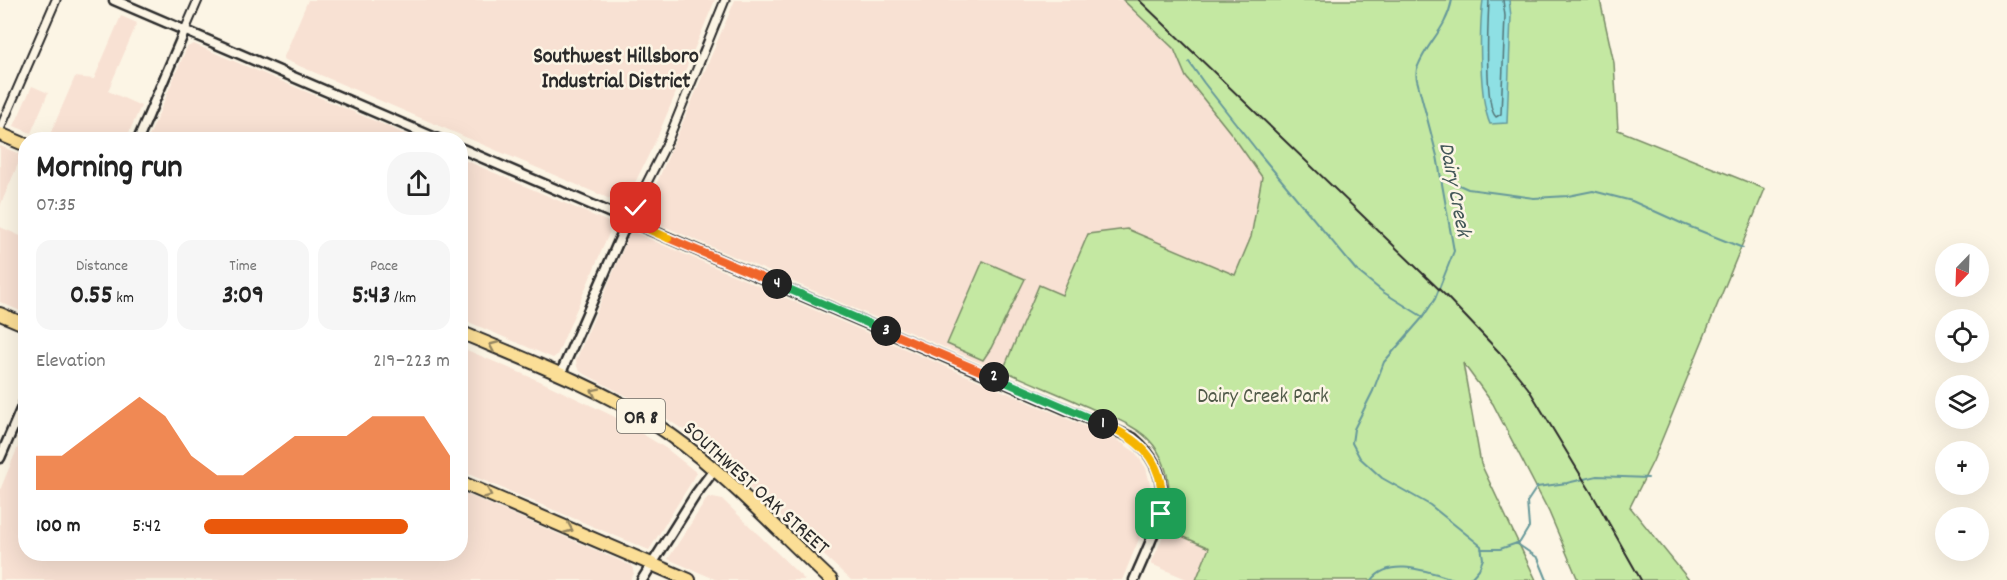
<!DOCTYPE html>
<meta charset="utf-8">
<style>
:root{--surface:#fff;--page:#f6f6f6;--text:#222;--muted:#767676;--accent:#ea580c}
body{margin:0;font-family:Dekko,sans-serif;background:var(--page);color:var(--text);height:100vh;display:flex;flex-direction:column;font-size:22px;white-space:nowrap}
*{box-sizing:border-box;margin:0}
p{font-size:20px;color:var(--muted)}
.icon{flex:none;width:33px;height:33px;fill:none;stroke:currentColor;stroke-width:2;stroke-linecap:round;stroke-linejoin:round}
.map{position:relative;flex:1;overflow:hidden}
.side{position:absolute;left:18px;top:132px;width:450px;height:429px;display:flex;flex-direction:column;background:var(--surface);border-radius:24px;box-shadow:0 6px 24px #0002}
.side>*{flex:none}
.needle{width:39px;rotate:203deg}
.buttons{position:absolute;left:1935px;top:243px;display:grid;gap:12px}
.buttons a{display:grid;place-items:center;width:54px;height:54px;border-radius:50%;background:var(--surface);box-shadow:0 6px 24px #0002;font-size:30px}
.pin{position:absolute;display:grid;place-items:center;width:51px;height:51px;color:#fff;margin:-26px;border-radius:12px;box-shadow:0 3px 9px #0006}
.km{position:absolute;width:30px;height:30px;margin:-15px;border-radius:50%;background:#222;color:#fff;font-size:16px;line-height:30px;text-align:center}
.round{display:grid;place-items:center;flex:none;width:63px;height:63px;border-radius:24px;background:var(--page)}
.headline{display:flex;align-items:center;justify-content:space-between;height:102px;padding:0 18px}
h1{font-size:33px;font-weight:800;line-height:45px}
.stats{display:grid;grid-template-columns:repeat(3,1fr);gap:9px;height:102px;padding:6px 18px}
.stats div{display:grid;align-content:center;border-radius:15px;background:var(--page);text-align:center}
.stats b{font-size:26px;font-weight:800}
.stats small{font-size:16px;font-weight:400}
.stats p{font-size:16px}
.chart{height:168px;padding:12px 18px}
.chart p{display:flex;justify-content:space-between}
.chart svg{width:100%;height:108px;margin-top:6px;fill:var(--accent);opacity:.7}
ul{padding:0 18px;list-style:none;font-size:20px}
li{display:grid;grid-template-columns:96px 72px 1fr;align-items:center;height:45px}
li i{height:15px;border-radius:8px;background:var(--accent)}
.map>svg:first-child{display:block}
.built{fill:#f8e1d3}
.green{fill:#c4e8a2;stroke:#788a66;stroke-width:1.5}
.water{fill:#8ee0e4;stroke:#66989a;stroke-width:1.5}
.lines{fill:none;stroke-linecap:round;stroke-linejoin:round}
.shore{stroke:#537375;stroke-width:1.5}
.stream{stroke:#66989a;stroke-width:2}
.minor-casing{stroke:#2b2b2b;stroke-width:11}
.tertiary-casing{stroke:#2b2b2b;stroke-width:13}
.trunk-casing{stroke:#2b2b2b;stroke-width:16}
.minor{stroke:#fcf5e5;stroke-width:7}
.tertiary{stroke:#fcf5e5;stroke-width:8}
.trunk{stroke:#fbde96;stroke-width:12}
.rail{stroke:#2b2b2b;stroke-width:2}
.oneway{stroke:#938460}
.split-1-casing{stroke:#fff;stroke-width:12}
.split-2-casing{stroke:#fff;stroke-width:12}
.split-3-casing{stroke:#fff;stroke-width:12}
.split-4-casing{stroke:#fff;stroke-width:12}
.split-5-casing{stroke:#fff;stroke-width:12}
.split-6-casing{stroke:#fff;stroke-width:12}
.split-1{stroke:#f5b400;stroke-width:8}
.split-2{stroke:#22a559;stroke-width:8}
.split-3{stroke:#f0652b;stroke-width:8}
.split-4{stroke:#22a559;stroke-width:8}
.split-5{stroke:#f0652b;stroke-width:8}
.split-6{stroke:#f5b400;stroke-width:8}
.labels{text-anchor:middle;stroke-width:5;stroke-linejoin:round;paint-order:stroke}
.shield{fill:#fcf5e5;stroke:#6a6863;stroke-width:1.5}
.shield-label{font-size:20px;font-weight:bold;fill:#2b2b2b}
.park-label{font-size:21px;fill:#515a49;stroke:#fcf5e5}
.street-label{font-size:21px;fill:#2b2b2b;stroke:#fcf5e5}
.neighbourhood-label{font-size:22px;font-weight:bold;fill:#2b2b2b;stroke:#fcf5e5}
.water-label{font-size:22px;font-style:italic;fill:#445859;stroke:#fcf5e5}
</style>
<div class="map">
<svg width="2007" height="580" viewBox="0 0 2007 580">
<rect width="100%" height="100%" fill="#fcf5e5"/>
<filter id="ink" filterUnits="userSpaceOnUse"><feTurbulence type="fractalNoise" baseFrequency=".0167" numOctaves="2"/><feDisplacementMap in="SourceGraphic" scale="12" xChannelSelector="R" yChannelSelector="G"/><feConvolveMatrix kernelMatrix="1 2 1 2 8 2 1 2 1" color-interpolation-filters="sRGB"/></filter>
<g filter="url(#ink)">
<!-- built -->
<path class="built" d="M308,0H715L656,140L624,205L283,59Z
M735,0H1123L1174,50L1186,77L1233,136L1262,178L1251,237L1235,276L1127,229L1063,295L1004,368V373L647,219L644,213Z
M121,16L137,23L108,91L141,106L126,139H48L75,77L94,79Z
M194,44L417,139H148L187,47Z
M32,86L48,93L31,133L14,126Z
M0,146L22,155L0,206Z
M460,158L613,224L557,355L553,358L464,320L461,315Z
M0,227L25,238V313L0,302Z
M633,232L1119,441L1135,452L1146,468L1152,492L1149,515L1122,580H851L691,435L655,411L581,372L577,367L576,360L630,233Z
M460,347L544,383L613,416L667,449L697,473L649,550L461,471Z
M25,430L26,554H460L461,492L632,566L634,574L630,580H0V490Z
M708,497L723,500L805,580H717L668,559Z
M1166,529L1210,548L1196,580H1189L1151,564Z"/>
<!-- green -->
<path class="green" d="M1123,0H1600L1614,63L1618,130L1765,189L1653,461L1630,507L1689,580H1578L1549,512L1493,404L1463,363L1481,464L1536,580H1196L1209,548L1166,529C1174,491 1170,448 1132,427C1118,418 1101,413 1086,406C1059,394 1032,383 1005,371L1004,368L1039,285L1062,295L1088,234L1127,229L1235,275L1251,237L1262,177L1233,136L1186,77L1174,49Z
M983,261L1025,279L991,348L983,360L947,344Z"/>
<!-- water -->
<path class="water" d="M1483,0H1509L1511,16L1507,123L1490,124C1479,99 1479,28 1483,0Z"/>
<g class="lines">
<!-- shore -->
<path class="shore" d="M1489,0C1488,20 1484,107 1496,117L1501,114L1505,16L1503,0"/>
<!-- stream -->
<path class="stream" d="M1452,0C1446,30 1428,41 1418,66C1416,70 1416,75 1417,80L1437,156L1454,251L1435,299L1423,317L1384,362L1373,391L1354,429L1352,443L1360,458L1382,478L1430,505L1481,546L1483,559L1479,569L1472,577L1463,580
M1189,62L1204,83L1259,153L1356,270L1383,292L1423,317
M1441,177L1468,189L1534,198L1568,196L1593,191L1632,201L1683,224L1743,248
M1516,543L1538,558L1547,580
M1481,549H1500L1520,542L1529,527L1527,502L1537,487L1567,483L1597,476L1648,478
M1372,580C1391,555 1433,574 1458,580"/>
<defs>
<path id="minor" d="M185,30L198,0
M0,129L56,0
M628,220L666,145L725,0"/>
<path id="tertiary" d="M114,0L440,140
M138,140L185,30
M460,148L1133,438C1185,482 1155,530 1134,580
M560,375L628,220
M0,458L26,398
M642,580L696,494L714,470"/>
<path id="trunk" d="M0,134L26,145
M0,314L26,325
M460,332C524,359 591,384 650,421C718,464 773,526 831,580
M460,482L689,580"/>
</defs>
<!-- minor casing -->
<use href="#minor" class="minor-casing"/>
<!-- tertiary casing -->
<use href="#tertiary" class="tertiary-casing"/>
<!-- trunk casing -->
<use href="#trunk" class="trunk-casing"/>
<!-- minor -->
<use href="#minor" class="minor"/>
<!-- tertiary -->
<use href="#tertiary" class="tertiary"/>
<!-- trunk -->
<use href="#trunk" class="trunk"/>
<!-- rail -->
<path class="rail" d="M1139,0L1445,295L1500,353L1528,388L1594,497L1641,580"/>
</g>
<!-- one-way arrows -->
<defs><path id="oneway-chevron" d="M-2-3.5L2.5 0L-2 3.5" fill="none" stroke-width="1.6" stroke-linecap="round" stroke-linejoin="round" transform="scale(1.5)"/></defs>
<g class="oneway">
<use href="#oneway-chevron" transform="translate(493 346) rotate(-156)"/>
<use href="#oneway-chevron" transform="translate(595 392) rotate(-154)"/>
<use href="#oneway-chevron" transform="translate(488 494) rotate(23)"/>
<use href="#oneway-chevron" transform="translate(569 529) rotate(23)"/>
</g>
</g>
<g class="lines" filter="url(#ink)">
<defs>
<path id="split-1" d="M1103,424C1145,441 1167,466 1161,514"/>
<path id="split-2" d="M994,377L1103,424"/>
<path id="split-3" d="M886,331L994,377"/>
<path id="split-4" d="M777,284L886,331"/>
<path id="split-5" d="M668,238L777,284"/>
<path id="split-6" d="M636,208L628,220L668,238"/>
</defs>
<!-- split-1 casing -->
<use href="#split-1" class="split-1-casing"/>
<!-- split-2 casing -->
<use href="#split-2" class="split-2-casing"/>
<!-- split-3 casing -->
<use href="#split-3" class="split-3-casing"/>
<!-- split-4 casing -->
<use href="#split-4" class="split-4-casing"/>
<!-- split-5 casing -->
<use href="#split-5" class="split-5-casing"/>
<!-- split-6 casing -->
<use href="#split-6" class="split-6-casing"/>
<!-- split-1 -->
<use href="#split-1" class="split-1"/>
<!-- split-2 -->
<use href="#split-2" class="split-2"/>
<!-- split-3 -->
<use href="#split-3" class="split-3"/>
<!-- split-4 -->
<use href="#split-4" class="split-4"/>
<!-- split-5 -->
<use href="#split-5" class="split-5"/>
<!-- split-6 -->
<use href="#split-6" class="split-6"/>
</g>
<g class="labels">
<!-- shield labels -->
<rect class="shield" x="617" y="399" width="48" height="34" rx="4.5"/>
<g class="shield-label">
<text x="641" y="423">OR 8</text>
</g>
<!-- park labels -->
<g class="park-label">
<text x="1263" y="402">Dairy Creek Park</text>
</g>
<!-- street labels -->
<g class="street-label">
<text transform="translate(757 487) rotate(42)" y="7">SOUTHWEST OAK STREET</text>
</g>
<!-- neighbourhood labels -->
<g class="neighbourhood-label">
<text x="616" y="62">Southwest Hillsboro<tspan x="616" dy="25">Industrial District</tspan></text>
</g>
<!-- water labels -->
<g class="water-label">
<text transform="translate(1457 189) rotate(79)" y="8">Dairy Creek</text>
</g>
</g>
</svg>
<div class="buttons">
<a><svg class="needle" viewBox="-14 -14 28 28"><path d="M0-13l5 13h-10z" fill="#e53935"/><path d="M0 13l5-13h-10z" fill="#767676"/></svg></a>
<a><svg class="icon" aria-label="locate" viewBox="0 0 24 24"><circle cx="12" cy="12" r="6"/><path d="M12 2v4M12 18v4M2 12h4M18 12h4"/></svg></a>
<a><svg class="icon" aria-label="layers" viewBox="0 0 24 24"><path d="M12 4l9 5-9 5-9-5zM3 14l9 5 9-5"/></svg></a>
<a>+</a>
<a>−</a>
</div>
<div class="pin" style="left:1161px;top:514px;background:#1e9e55"><svg class="icon" aria-label="arrive" viewBox="0 0 24 24"><path d="M6 21V4h12l-3 4 3 4H6"/></svg></div>
<div class="pin" style="left:636px;top:208px;background:#d93025"><svg class="icon" aria-label="check" viewBox="0 0 24 24"><path d="M5 12l5 5 9-10"/></svg></div>
<b class="km" style="left:1103px;top:424px">1</b>
<b class="km" style="left:994px;top:377px">2</b>
<b class="km" style="left:886px;top:331px">3</b>
<b class="km" style="left:777px;top:284px">4</b>
<section class="side">
<div class="headline"><div><h1>Morning run</h1><p>07:35</p></div><a class="round"><svg class="icon" aria-label="share" viewBox="0 0 24 24"><path d="M12 15V3M7 8l5-5 5 5M5 13v7h14v-7"/></svg></a></div>
<div class="stats">
<div><p>Distance</p><b>0.55<small> km</small></b></div>
<div><p>Time</p><b>3:09</b></div>
<div><p>Pace</p><b>5:43<small> /km</small></b></div>
</div>
<div class="chart"><p><span>Elevation</span>219–223 m</p>
<svg viewBox="0 0 160 44" preserveAspectRatio="none"><path d="M0 44V30L10 30L20 22L30 14L40 6L50 14L60 30L70 38L80 38L90 30L100 22L110 22L120 22L130 14L140 14L150 14L160 30V44z"/></svg>
</div>
<ul>
<li><b>100 m</b>5:42<i style="width:83%"></i></li>
</ul>
</section>
</div>
